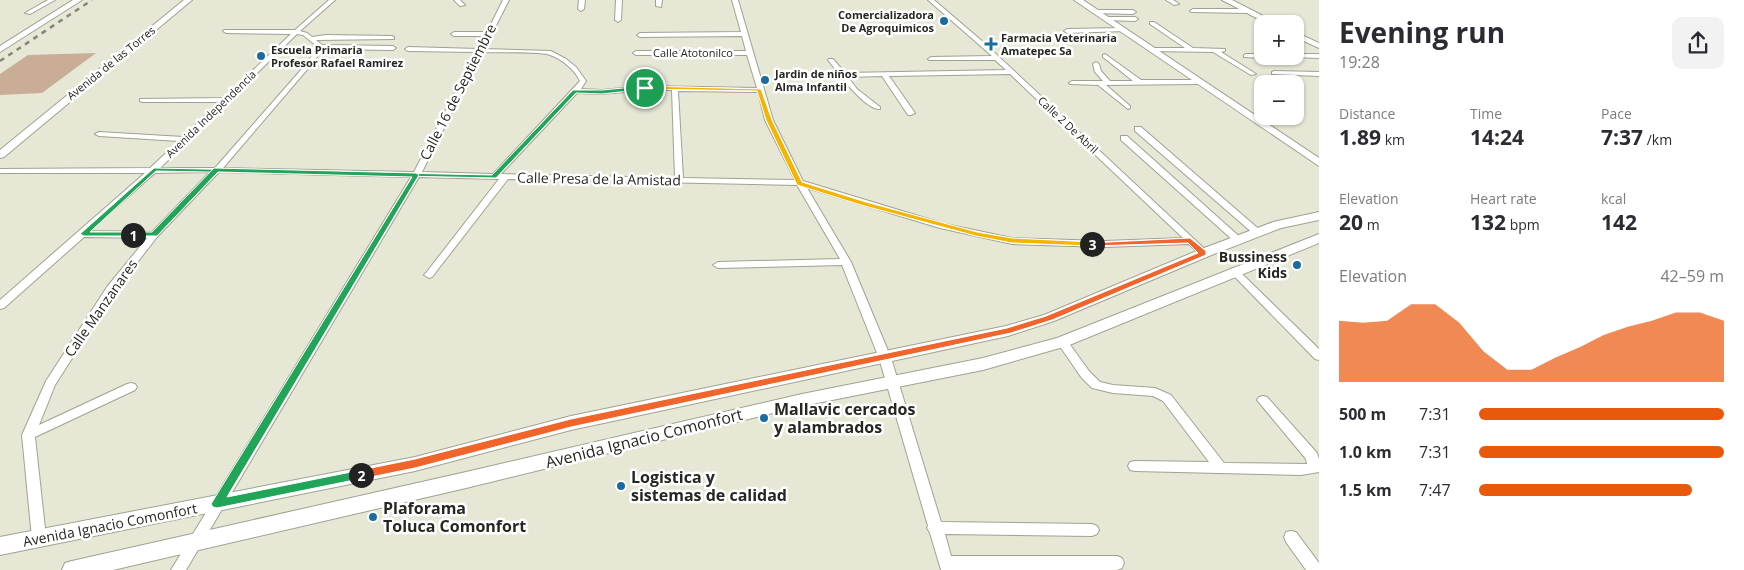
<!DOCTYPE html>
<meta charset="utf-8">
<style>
:root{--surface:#fff;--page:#f2f2f3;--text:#2b2b33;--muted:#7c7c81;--accent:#ea580c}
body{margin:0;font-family:"Open Sans",sans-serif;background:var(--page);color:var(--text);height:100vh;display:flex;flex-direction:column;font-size:19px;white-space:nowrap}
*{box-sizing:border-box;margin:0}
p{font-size:16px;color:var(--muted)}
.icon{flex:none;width:28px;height:28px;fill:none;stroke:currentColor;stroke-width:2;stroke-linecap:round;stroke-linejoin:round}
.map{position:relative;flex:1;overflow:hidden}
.drawer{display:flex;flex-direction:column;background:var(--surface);width:425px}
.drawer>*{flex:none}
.tools{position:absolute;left:1254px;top:15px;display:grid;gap:10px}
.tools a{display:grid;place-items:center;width:50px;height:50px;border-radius:10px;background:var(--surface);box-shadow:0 1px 4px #0004;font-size:25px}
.pin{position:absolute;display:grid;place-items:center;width:42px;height:42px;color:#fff;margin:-21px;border:2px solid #fff;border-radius:50%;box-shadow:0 1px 5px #0007}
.km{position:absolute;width:25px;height:25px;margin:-12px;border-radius:50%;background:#222;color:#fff;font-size:14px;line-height:25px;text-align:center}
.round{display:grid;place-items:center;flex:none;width:52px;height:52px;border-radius:10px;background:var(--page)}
.head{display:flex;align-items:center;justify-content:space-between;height:85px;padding:0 20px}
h1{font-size:28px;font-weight:700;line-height:38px}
.figures{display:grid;grid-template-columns:repeat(3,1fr);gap:8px;height:85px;padding:5px 20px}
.figures div{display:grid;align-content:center}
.figures b{font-size:21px;font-weight:700}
.figures small{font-size:14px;font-weight:400}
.figures p{font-size:14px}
.chart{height:140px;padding:10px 20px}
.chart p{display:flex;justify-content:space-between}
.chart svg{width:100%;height:90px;margin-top:5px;fill:var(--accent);opacity:.7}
ul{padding:0 20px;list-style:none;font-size:16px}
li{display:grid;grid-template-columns:80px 60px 1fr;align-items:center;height:38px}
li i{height:12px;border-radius:6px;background:var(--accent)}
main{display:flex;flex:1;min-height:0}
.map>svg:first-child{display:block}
.green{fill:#caad97}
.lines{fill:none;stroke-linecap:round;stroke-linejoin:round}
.minor-casing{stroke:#a0a291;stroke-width:2}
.secondary-casing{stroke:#a0a291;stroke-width:2}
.minor{fill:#fff;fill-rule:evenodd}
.secondary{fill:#fff;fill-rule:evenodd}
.rail{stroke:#848579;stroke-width:2.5;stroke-dasharray:5 5;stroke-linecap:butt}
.split-1{fill:#22a559;stroke:#fff}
.split-2{fill:#22a559;stroke:#fff}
.split-3{fill:#f0652b;stroke:#fff}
.split-4{fill:#f5b400;stroke:#fff}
.poi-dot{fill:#196c9d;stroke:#fff;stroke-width:2}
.labels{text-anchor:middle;stroke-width:5;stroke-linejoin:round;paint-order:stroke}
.far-poi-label{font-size:11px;font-weight:bold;fill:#262720;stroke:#fff;text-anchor:start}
.far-street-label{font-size:11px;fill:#262720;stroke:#fff}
.street-label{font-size:14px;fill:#262720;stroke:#fff}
.poi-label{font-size:14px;font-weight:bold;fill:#262720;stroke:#fff;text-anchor:end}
.near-poi-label{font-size:16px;font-weight:bold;fill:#262720;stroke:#fff;text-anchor:start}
.near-street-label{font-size:16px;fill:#262720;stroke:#fff}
</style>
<main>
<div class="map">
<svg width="1319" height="570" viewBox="0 0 1319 570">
<rect width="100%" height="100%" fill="#e6e7d5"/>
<!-- green -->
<path class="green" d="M96,53L42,93L0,95V74L28,55Z"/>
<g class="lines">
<defs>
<path id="minor" d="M48,0H55L30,14L25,13Z
M329,0H335L300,31L307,33L312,37L326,35L392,36L394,37V39L316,40L322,45L393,46L396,48L393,50L323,49L311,65L223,168L414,172L476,52L408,51L405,49L408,47L478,49L485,36H454L451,34L454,32H487L503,0H509L484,49L551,51L566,59L576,67L586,81L581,89L602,90L645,86L757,88L747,55H636L633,53L636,51H746L742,36L640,37L637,35L640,33L741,32L732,0H738L773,120L803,181L945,224L1012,238L1105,241L1183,238L1010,74L889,76L915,113L911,115H908L882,76L848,77L857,89L880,107V109C868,110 849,86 841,77L839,76V74L828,60L829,59H833L845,73L1006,70L995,60H929L928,59L931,57L992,56L928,0H934L982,41L1209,253L1207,255H1201L1189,244L1105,247L1012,244L940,228L807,188L851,262L891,358L941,522L1092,524L1097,526L1099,530L1097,534L1092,536L945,534L951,556H1117L1122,558L1124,563L1122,568L1117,570H941L930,533L927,528L928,526L879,358L842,265L718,268L713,265L718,262L840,259L797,185L508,179L432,277L429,278L424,275L426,273L499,179L419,177L186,570H171L411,177L219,172L157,237L115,291L55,385L39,425L127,384L131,383L135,384L137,387L135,390L35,437L46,538L44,543L39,544L34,543L32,538L22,435L46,381L107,287L147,238L84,237L4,308L0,309V300L145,173H0V169L150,168L179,141L99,136L95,134L99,132L183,137L219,102H142L140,101V99L224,98L291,34L226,33L223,31L224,30H295ZM297,34L303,35L318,47L307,63L215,168H160ZM482,52C496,53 539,51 550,55C562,59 575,70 580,81L493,174L422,172ZM645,90H672L675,178L501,174L577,93L602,94ZM678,91L758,92L765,120L795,180L683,178ZM210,172L152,232L89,231L155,173Z
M454,0H460L465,5L460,6Z
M579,0H585L584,9L581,11L578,9Z
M616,0H622L621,20L618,22L615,20Z
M656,0H662L661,7L656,6Z
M1166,0H1173L1179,4L1174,5Z
M1193,9H1248L1251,11L1248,13L1191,12L1190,11Z
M1095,10H1133L1136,12L1133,14L1093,13L1092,12Z
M1107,17H1135L1138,19L1135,21L1105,20V18Z
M1150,22H1154L1193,48L1225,49V51L1221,52L1256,74L1251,75L1213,52L1150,51V49L1152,48H1185L1150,24Z
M1123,28L1126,30L1125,31L1067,33L1064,31L1067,29Z
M1105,54L1141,80H1197L1200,82L1197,84L1106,85L1130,106V108L1128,109L1098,85L1070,84L1069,83L1072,81H1103L1095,72L1093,64L1096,62L1099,64L1101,71L1110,81H1133L1103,57V55Z
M1246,54H1262V56H1265L1262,58L1244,57V55Z
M1295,54H1319V58L1293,57Z
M1274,71L1319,72V76L1272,74V72Z
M1135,127H1141L1261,231L1263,233L1261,235H1255L1135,131Z
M1121,136H1127L1241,238L1243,240L1241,242H1235L1121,140Z
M1234,268L1237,269L1319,349V360L1315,359L1231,273L1229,271L1231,269Z
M1062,338L1066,339L1089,371L1100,382L1113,385L1155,388L1171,395L1224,463L1307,464L1306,459L1257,400L1259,397L1263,396L1267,397L1317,453L1319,459V472L1301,475L1135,471L1130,470L1128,466L1130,462L1135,461L1209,462L1163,401L1153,396L1113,393L1092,388L1081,377L1057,342L1058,339Z
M1291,531L1296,532L1319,563V570H1306L1286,542L1284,537L1286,532Z"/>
<path id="secondary" d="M73,0H82L0,52V46Z
M184,0H192L4,157L0,158V150Z
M1074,0H1083L1319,158V166Z
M1222,0H1232L1279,24H1268Z
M1295,32L1319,43V48L1295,37Z
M1319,212V220L1281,228L1209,256L1054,321L1008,336L571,430L415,471L0,555V537L415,457L571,416L1006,326L1044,315L1199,250L1273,222Z
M1319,234V243L1067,346L983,370L802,406L466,488L113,570H62L65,563L72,561L466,472L802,394L983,358L1057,338Z"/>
</defs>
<!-- minor casing -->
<use href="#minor" class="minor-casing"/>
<!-- secondary casing -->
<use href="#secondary" class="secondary-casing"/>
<!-- minor -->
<use href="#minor" class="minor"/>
<!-- secondary -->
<use href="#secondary" class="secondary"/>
<!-- rail -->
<path class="rail" d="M0,61L92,0"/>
</g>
<!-- split-1 -->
<path class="split-1" d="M645,86L647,89L602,94L576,93L496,178L156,171L90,232H133L136,235L135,236H84L80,234L154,168L492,175L573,90H602Z"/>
<!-- split-2 -->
<path class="split-2" d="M214,168L416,173L419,175L227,497L361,470L366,475L364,478L217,508L213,507L211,504L412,177L218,172L157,236H130L129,235L133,232H152Z"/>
<!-- split-3 -->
<path class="split-3" d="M1190,238L1206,251V255L1052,320L1011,333L571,427L415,468L361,479L355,475L361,470L415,459L571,419L1007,328L1046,316L1198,253L1188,243L1092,246H1089V243Z"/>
<!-- split-4 -->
<path class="split-4" d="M645,86L761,89L772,120L802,182L866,202L977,232L1012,238L1092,242L1096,244L1092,246L1012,243L976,236L861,205L797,185L766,120L757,91L643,89Z"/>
<!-- markers -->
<g class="poi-dot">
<circle cx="944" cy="21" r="5"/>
<path d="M988.5 36.5h5v5h5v5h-5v5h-5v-5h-5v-5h5z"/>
<circle cx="261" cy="56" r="5"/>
<circle cx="765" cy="80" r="5"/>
<circle cx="1297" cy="265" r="5"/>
<circle cx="764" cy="418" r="5"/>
<circle cx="621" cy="486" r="5"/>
<circle cx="373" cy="517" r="5"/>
</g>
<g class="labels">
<!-- far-poi labels -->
<g class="far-poi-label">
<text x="934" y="19" text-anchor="end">Comercializadora<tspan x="934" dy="13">De Agroquimicos</tspan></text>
<text x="1001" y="42">Farmacia Veterinaria<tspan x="1001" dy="13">Amatepec Sa</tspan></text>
<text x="271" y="54">Escuela Primaria<tspan x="271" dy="13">Profesor Rafael Ramirez</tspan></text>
<text x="775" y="78">Jardin de niños<tspan x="775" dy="13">Alma Infantil</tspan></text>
</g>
<!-- far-street labels -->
<g class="far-street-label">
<text x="693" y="57">Calle Atotonilco</text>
<text transform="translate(111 63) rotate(-39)" y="4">Avenida de las Torres</text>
<text transform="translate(211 114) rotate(-44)" y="4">Avenida Independencia</text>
<text transform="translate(1068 125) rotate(43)" y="4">Calle 2 De Abril</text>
</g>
<!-- street labels -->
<g class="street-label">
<text transform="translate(458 92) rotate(-63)" y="5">Calle 16 de Septiembre</text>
<text transform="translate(599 179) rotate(1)" y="5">Calle Presa de la Amistad</text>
<text transform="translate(101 308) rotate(-55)" y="5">Calle Manzanares</text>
<text transform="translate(110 525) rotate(-11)" y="5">Avenida Ignacio Comonfort</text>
</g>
<!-- poi labels -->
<g class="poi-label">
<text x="1287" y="262">Bussiness<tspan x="1287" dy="16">Kids</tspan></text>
</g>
<!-- near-poi labels -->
<g class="near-poi-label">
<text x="774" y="415">Mallavic cercados<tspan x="774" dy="18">y alambrados</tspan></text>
<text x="631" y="483">Logistica y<tspan x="631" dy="18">sistemas de calidad</tspan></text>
<text x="383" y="514">Plaforama<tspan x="383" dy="18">Toluca Comonfort</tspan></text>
</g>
<!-- near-street labels -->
<g class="near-street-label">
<text transform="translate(644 438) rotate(-14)" y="6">Avenida Ignacio Comonfort</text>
</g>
</g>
</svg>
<div class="tools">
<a>+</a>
<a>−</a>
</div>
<div class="pin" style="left:645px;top:88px;background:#1e9e55"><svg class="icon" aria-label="arrive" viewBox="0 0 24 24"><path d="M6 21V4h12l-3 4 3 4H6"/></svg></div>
<b class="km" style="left:133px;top:235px">1</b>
<b class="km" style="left:361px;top:475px">2</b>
<b class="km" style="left:1092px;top:244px">3</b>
</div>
<section class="drawer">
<div class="head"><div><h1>Evening run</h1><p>19:28</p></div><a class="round"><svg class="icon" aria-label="share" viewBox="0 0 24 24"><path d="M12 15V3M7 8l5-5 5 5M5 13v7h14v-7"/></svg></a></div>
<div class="figures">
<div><p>Distance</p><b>1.89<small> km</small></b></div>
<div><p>Time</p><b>14:24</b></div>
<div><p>Pace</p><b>7:37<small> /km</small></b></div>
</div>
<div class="figures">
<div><p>Elevation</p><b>20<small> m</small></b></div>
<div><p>Heart rate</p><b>132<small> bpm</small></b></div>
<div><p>kcal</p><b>142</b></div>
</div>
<div class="chart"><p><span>Elevation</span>42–59 m</p>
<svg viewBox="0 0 160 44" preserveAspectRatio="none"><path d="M0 44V14L10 15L20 14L30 6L40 6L50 15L60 29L70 38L80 38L90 32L100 27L110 21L120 17L130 14L140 10L150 10L160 14V44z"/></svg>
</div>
<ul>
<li><b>500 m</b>7:31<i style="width:100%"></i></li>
<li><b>1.0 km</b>7:31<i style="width:100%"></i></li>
<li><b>1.5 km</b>7:47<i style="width:87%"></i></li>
</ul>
</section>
</main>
